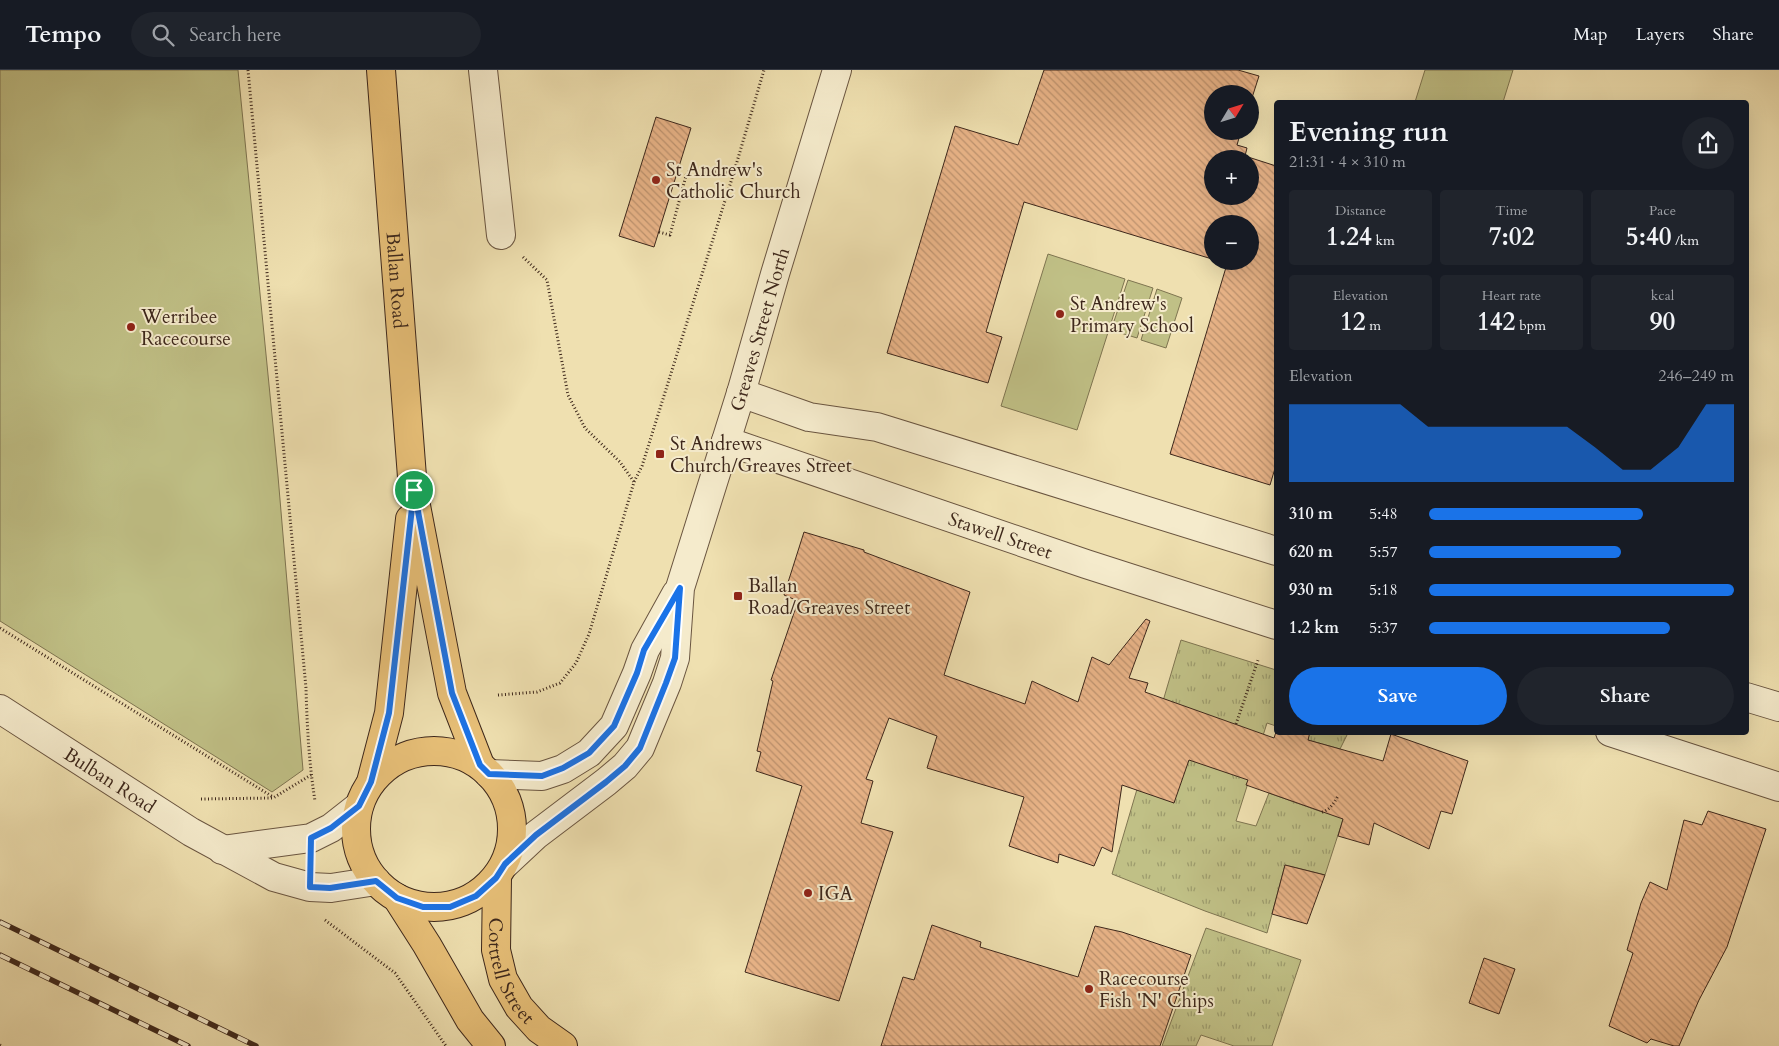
<!DOCTYPE html>
<meta charset="utf-8">
<style>
:root{--surface:#171b24;--page:#20242c;--text:#f1f3f6;--muted:#9ea1a6;--line:#363941;--accent:#1a73e8}
body{margin:0;font-family:Cardo,serif;background:var(--page);color:var(--text);height:100vh;display:flex;flex-direction:column;font-size:19px;white-space:nowrap}
*{box-sizing:border-box;margin:0}
p{font-size:16px;color:var(--muted)}
.icon{flex:none;width:28px;height:28px;fill:none;stroke:currentColor;stroke-width:2;stroke-linecap:round;stroke-linejoin:round}
.map{position:relative;flex:1;overflow:hidden}
.side{position:absolute;left:1274px;top:30px;width:475px;height:635px;display:flex;flex-direction:column;background:var(--surface);border-radius:5px;box-shadow:0 5px 20px #0002}
.side>*{flex:none}
.needle{width:32px;rotate:52deg}
.fabs{position:absolute;left:1204px;top:15px;display:grid;gap:10px}
.fabs a{display:grid;place-items:center;width:55px;height:55px;border-radius:50%;background:var(--surface);box-shadow:0 5px 20px #0002;font-size:25px}
.pin{position:absolute;display:grid;place-items:center;width:42px;height:42px;color:#fff;margin:-21px;border:2px solid #fff;border-radius:50%;box-shadow:0 1px 5px #0007}
.round{display:grid;place-items:center;flex:none;width:52px;height:52px;border-radius:26px;background:var(--page)}
.summary{display:flex;align-items:center;justify-content:space-between;height:85px;padding:0 15px}
h1{font-size:28px;font-weight:600;line-height:38px}
.stats{display:grid;grid-template-columns:repeat(3,1fr);gap:8px;height:85px;padding:5px 15px}
.stats div{display:grid;align-content:center;border-radius:5px;background:var(--page);text-align:center}
.stats b{font-size:25px;font-weight:600}
.stats small{font-size:14px;font-weight:400}
.stats p{font-size:14px}
.chart{height:140px;padding:10px 15px}
.chart p{display:flex;justify-content:space-between}
.chart svg{width:100%;height:90px;margin-top:5px;fill:var(--accent);opacity:.7}
.primary-button{display:flex;gap:10px;margin-top:auto;padding:10px 15px}
.primary-button a{flex:1;height:58px;border-radius:30px;background:var(--accent);color:#fff;font-size:20px;font-weight:600;line-height:58px;text-align:center}
.primary-button a+a{background:var(--page);color:var(--text)}
ul{padding:0 15px;list-style:none;font-size:16px}
li{display:grid;grid-template-columns:80px 60px 1fr;align-items:center;height:38px}
li i{height:12px;border-radius:6px;background:var(--accent)}
header{display:flex;align-items:center;gap:30px;box-sizing:border-box;height:70px;padding:0 25px;background:var(--surface);border-bottom:1px solid var(--line)}
header strong{font-size:24px}
nav{display:flex;gap:28px;margin-inline-start:auto;font-size:18px}
.search{width:350px;height:45px;background:var(--page);display:flex;align-items:center;gap:12px;box-sizing:border-box;padding:0 18px;border-radius:28px;color:var(--muted);font-size:19px}
.map>svg:first-child{display:block}
.grass{fill:url(#grass-tufts);stroke:#7e7450}
.green{fill:#c0c086;stroke:#7e7450}
.building{fill:url(#building-back-hatch);stroke:#3d271b;fill-rule:evenodd}
.lines{fill:none;stroke-linecap:round;stroke-linejoin:round}
.minor-casing{stroke:#6a5540;stroke-width:30}
.tertiary-casing{stroke:#6a5540;stroke-width:30}
.primary-casing{stroke:#3d271b;stroke-width:30}
.path{stroke:#3d271b;stroke-width:3;stroke-dasharray:1 2.5;stroke-linecap:butt}
.minor{stroke:#f5ebcc;stroke-width:28}
.tertiary{stroke:#f5ebcc;stroke-width:28}
.primary{stroke:#e8c078;stroke-width:28}
.rail-casing{stroke:#3d271b;stroke-width:5.5}
.rail{stroke:#f5ebcc;stroke-width:4;stroke-dasharray:11;stroke-linecap:butt}
.route-casing{stroke:#fff;stroke-width:10}
.route{stroke:#1a73e8;stroke-width:6}
.poi-dot{fill:#8f2418;stroke:#f5ebcc;stroke-width:2}
.labels{text-anchor:middle;stroke-width:4;stroke-linejoin:round;paint-order:stroke}
.poi-label{font-size:19px;fill:#3d271b;stroke:#f5ebcc;text-anchor:start}
.street-label{font-size:19px;fill:#3d271b;stroke:#f5ebcc}
</style>
<header>
<strong>Tempo</strong>
<div class="search"><svg class="icon" aria-label="search" viewBox="0 0 24 24"><circle cx="10" cy="10" r="6"/><path d="M15 15l6 6"/></svg>Search here</div>
<nav><a>Map</a><a>Layers</a><a>Share</a></nav>
</header>
<div class="map">
<svg width="1779" height="976" viewBox="0 0 1779 976">
<defs>
<pattern id="grass-tufts" width="24" height="20" patternUnits="userSpaceOnUse" patternTransform="scale(1.25)"><rect width="24" height="20" fill="#c0c086"/><path d="M3 7l-1-3M5 7V3M7 7l1-3M15 17l-1-3M17 17v-4M19 17l1-3" fill="none" stroke="#9d9c6d"/></pattern>
<pattern id="building-back-hatch" width="6" height="6" patternUnits="userSpaceOnUse" patternTransform="scale(1.25)"><rect width="6" height="6" fill="#e8b387"/><path d="M-1 5l2 2M0 0l6 6M5-1l2 2" fill="none" stroke="#bd926e"/></pattern>
</defs>
<rect width="100%" height="100%" fill="#efe0b0"/>
<filter id="stains"><feTurbulence type="fractalNoise" baseFrequency=".004" numOctaves="4"/><feColorMatrix values="0 0 0 0 .2 0 0 0 0 .09 0 0 0 0 .02 0 0 0 .5 -.17"/></filter>
<radialGradient id="worn" r=".72"><stop offset=".6" stop-color="#630" stop-opacity="0"/><stop offset="1" stop-color="#630" stop-opacity=".3"/></radialGradient>
<!-- grass -->
<path class="grass" d="M1181,570L1276,600V656L1267,653L1236,751L1256,756L1269,723L1322,742L1349,731L1325,805L1285,795L1267,863L1205,841L1112,804Z
M1301,663H1348L1340,679L1308,670Z
M1206,858L1301,890L1272,976H1234L1201,965L1196,976H1162Z"/>
<!-- green -->
<path class="green" d="M0,0H238L278,406L303,700L272,722L0,551Z
M1425,0H1513L1503,32H1415Z
M1048,184L1125,209L1077,360L1001,336Z
M1128,210L1153,218L1137,268L1111,260Z
M1157,219L1182,228L1166,278L1141,270Z"/>
<!-- building -->
<path class="building" d="M1044,0H1238L1259,6L1250,34V24H1212V61H1241L1237,75L1247,78L1245,86L1276,96V395L1270,415L1170,384L1227,194L1218,191H1250V154H1212V189L1024,132L986,262L1002,267L988,313L887,283L955,56L1018,75ZM1212,89H1250V126H1212Z
M656,47L691,58L654,177L619,166Z
M804,462L864,480V482L970,522L944,605L1025,634L1032,611L1078,632L1092,587L1109,595L1146,549L1150,551L1129,608L1148,613L1145,622L1274,668L1276,662H1310L1308,670L1383,691L1391,664L1468,691L1452,744L1441,741L1429,779L1374,753L1369,775L1338,766L1343,749L1246,715L1248,710L1189,690L1174,733L1122,715L1112,782L1102,777L1094,796L1059,784L1058,793L1009,776L1024,727L927,698L937,666L889,648L866,709L873,711L861,753L893,762L839,931L745,902L802,716L756,701L761,682L757,681L773,611L771,610L798,531L784,525Z
M1708,741L1766,759L1727,877L1699,930L1679,976H1674L1651,969L1647,973L1609,956L1633,883L1627,880L1641,833L1650,812L1667,820L1684,750L1702,755Z
M1285,795L1325,805L1307,854L1272,844Z
M932,855L981,872L980,877L1078,907L1095,856L1122,862L1191,885L1160,976H881L903,907L914,910Z
M1484,888L1515,899L1499,944L1469,933Z"/>
<g class="lines">
<defs>
<g id="minor">
<path d="M483,0L501,165"/>
<path d="M741,323L809,347L877,357L1276,481"/>
<path id="s1" d="M726,371L1086,494L1276,555"/>
<path d="M1746,627L1779,637"/>
<path d="M1610,662L1779,717"/>
</g>
<g id="tertiary">
<path id="s2" d="M0,639L191,762L274,807L310,817L331,818L376,811"/>
<path d="M489,704L542,706L563,699L589,683L614,656L637,603L645,580L676,524"/>
<path d="M222,780L311,768L331,758L359,736"/>
<path id="s3" d="M505,794L536,765L606,712L625,696L640,678L667,613L675,588L680,518L741,323L775,204L837,0"/>
</g>
<g id="primary">
<path id="s4" d="M381,0L413,420L452,623L480,695"/>
<circle cx="434" cy="759" r="78"/>
<path d="M371,712L389,643L410,449"/>
<path id="s5" d="M497,808L496,880L503,909L519,937L539,959L563,976"/>
<path d="M397,828L427,875L470,950L491,976"/>
</g>
</defs>
<!-- minor casing -->
<use href="#minor" class="minor-casing"/>
<!-- tertiary casing -->
<use href="#tertiary" class="tertiary-casing"/>
<!-- primary casing -->
<use href="#primary" class="primary-casing"/>
<!-- path -->
<path class="path" d="M248,0L306,618C307,656 309,693 315,731
M659,162L670,165L687,102H734
M523,187L547,210L568,325L585,358L620,392L634,412
M0,558L273,727
M498,625L537,622L560,613L576,593L589,564L634,412L642,396L734,102L764,0
M1236,654L1258,590
M201,729L273,728L311,705
M1322,742C1330,740 1334,733 1338,726
M325,850L395,903L446,976
M0,975L2,976"/>
<!-- minor -->
<use href="#minor" class="minor"/>
<!-- tertiary -->
<use href="#tertiary" class="tertiary"/>
<!-- primary -->
<use href="#primary" class="primary"/>
<defs>
<path id="rail" d="M0,852L256,976
M0,885L188,976"/>
</defs>
<!-- rail casing -->
<use href="#rail" class="rail-casing"/>
<!-- rail -->
<use href="#rail" class="rail"/>
</g>
<g class="lines">
<defs>
<path id="route" d="M414,420L452,623L480,695L489,704L542,706L563,698L589,683L614,656L637,603L644,580L680,518L675,588L666,613L640,678L625,696L606,712L536,765L505,794L496,808L476,826L450,837H423L397,828L376,811L330,818L310,817L311,768L331,758L359,736L371,712L389,643Z"/>
</defs>
<!-- route casing -->
<use href="#route" class="route-casing"/>
<!-- route -->
<use href="#route" class="route"/>
</g>
<!-- markers -->
<g class="poi-dot">
<circle cx="656" cy="110" r="5"/>
<circle cx="1060" cy="244" r="5"/>
<circle cx="131" cy="257" r="5"/>
<rect x="655" y="379" width="10" height="10" rx="2.5"/>
<rect x="733" y="521" width="10" height="10" rx="2.5"/>
<circle cx="808" cy="823" r="5"/>
<circle cx="1089" cy="919" r="5"/>
</g>
<g class="labels">
<!-- poi labels -->
<g class="poi-label">
<text x="666" y="106">St Andrew's<tspan x="666" dy="22">Catholic Church</tspan></text>
<text x="1070" y="240">St Andrew's<tspan x="1070" dy="22">Primary School</tspan></text>
<text x="141" y="253">Werribee<tspan x="141" dy="22">Racecourse</tspan></text>
<text x="670" y="380">St Andrews<tspan x="670" dy="22">Church/Greaves Street</tspan></text>
<text x="748" y="522">Ballan<tspan x="748" dy="22">Road/Greaves Street</tspan></text>
<text x="818" y="830">IGA</text>
<text x="1099" y="915">Racecourse<tspan x="1099" dy="22">Fish 'N' Chips</tspan></text>
</g>
<!-- street labels -->
<g class="street-label">
<text dy="7" stroke="none"><textPath href="#s4" startOffset="211">Ballan Road</textPath></text>
<text dy="7" stroke="none"><textPath href="#s3" startOffset="616">Greaves Street North</textPath></text>
<text dy="7" stroke="none"><textPath href="#s1" startOffset="290">Stawell Street</textPath></text>
<text dy="7" stroke="none"><textPath href="#s2" startOffset="131">Bulban Road</textPath></text>
<text dy="7" stroke="none"><textPath href="#s5" startOffset="96">Cottrell Street</textPath></text>
</g>
</g>
<rect width="100%" height="100%" filter="url(#stains)"/>
<rect width="100%" height="100%" fill="url(#worn)"/>
</svg>
<div class="fabs">
<a><svg class="needle" viewBox="-14 -14 28 28"><path d="M0-13l5 13h-10z" fill="#e53935"/><path d="M0 13l5-13h-10z" fill="#9ea1a6"/></svg></a>
<a>+</a>
<a>−</a>
</div>
<div class="pin" style="left:414px;top:420px;background:#1e9e55"><svg class="icon" aria-label="arrive" viewBox="0 0 24 24"><path d="M6 21V4h12l-3 4 3 4H6"/></svg></div>
<section class="side">
<div class="summary"><div><h1>Evening run</h1><p>21:31 · 4 × 310 m</p></div><a class="round"><svg class="icon" aria-label="share" viewBox="0 0 24 24"><path d="M12 15V3M7 8l5-5 5 5M5 13v7h14v-7"/></svg></a></div>
<div class="stats">
<div><p>Distance</p><b>1.24<small> km</small></b></div>
<div><p>Time</p><b>7:02</b></div>
<div><p>Pace</p><b>5:40<small> /km</small></b></div>
</div>
<div class="stats">
<div><p>Elevation</p><b>12<small> m</small></b></div>
<div><p>Heart rate</p><b>142<small> bpm</small></b></div>
<div><p>kcal</p><b>90</b></div>
</div>
<div class="chart"><p><span>Elevation</span>246–249 m</p>
<svg viewBox="0 0 160 44" preserveAspectRatio="none"><path d="M0 44V6L10 6L20 6L30 6L40 6L50 17L60 17L70 17L80 17L90 17L100 17L110 27L120 38L130 38L140 27L150 6L160 6V44z"/></svg>
</div>
<ul>
<li><b>310 m</b>5:48<i style="width:70%"></i></li>
<li><b>620 m</b>5:57<i style="width:63%"></i></li>
<li><b>930 m</b>5:18<i style="width:100%"></i></li>
<li><b>1.2 km</b>5:37<i style="width:79%"></i></li>
</ul>
<div class="primary-button"><a>Save</a><a>Share</a></div>
</section>
</div>
